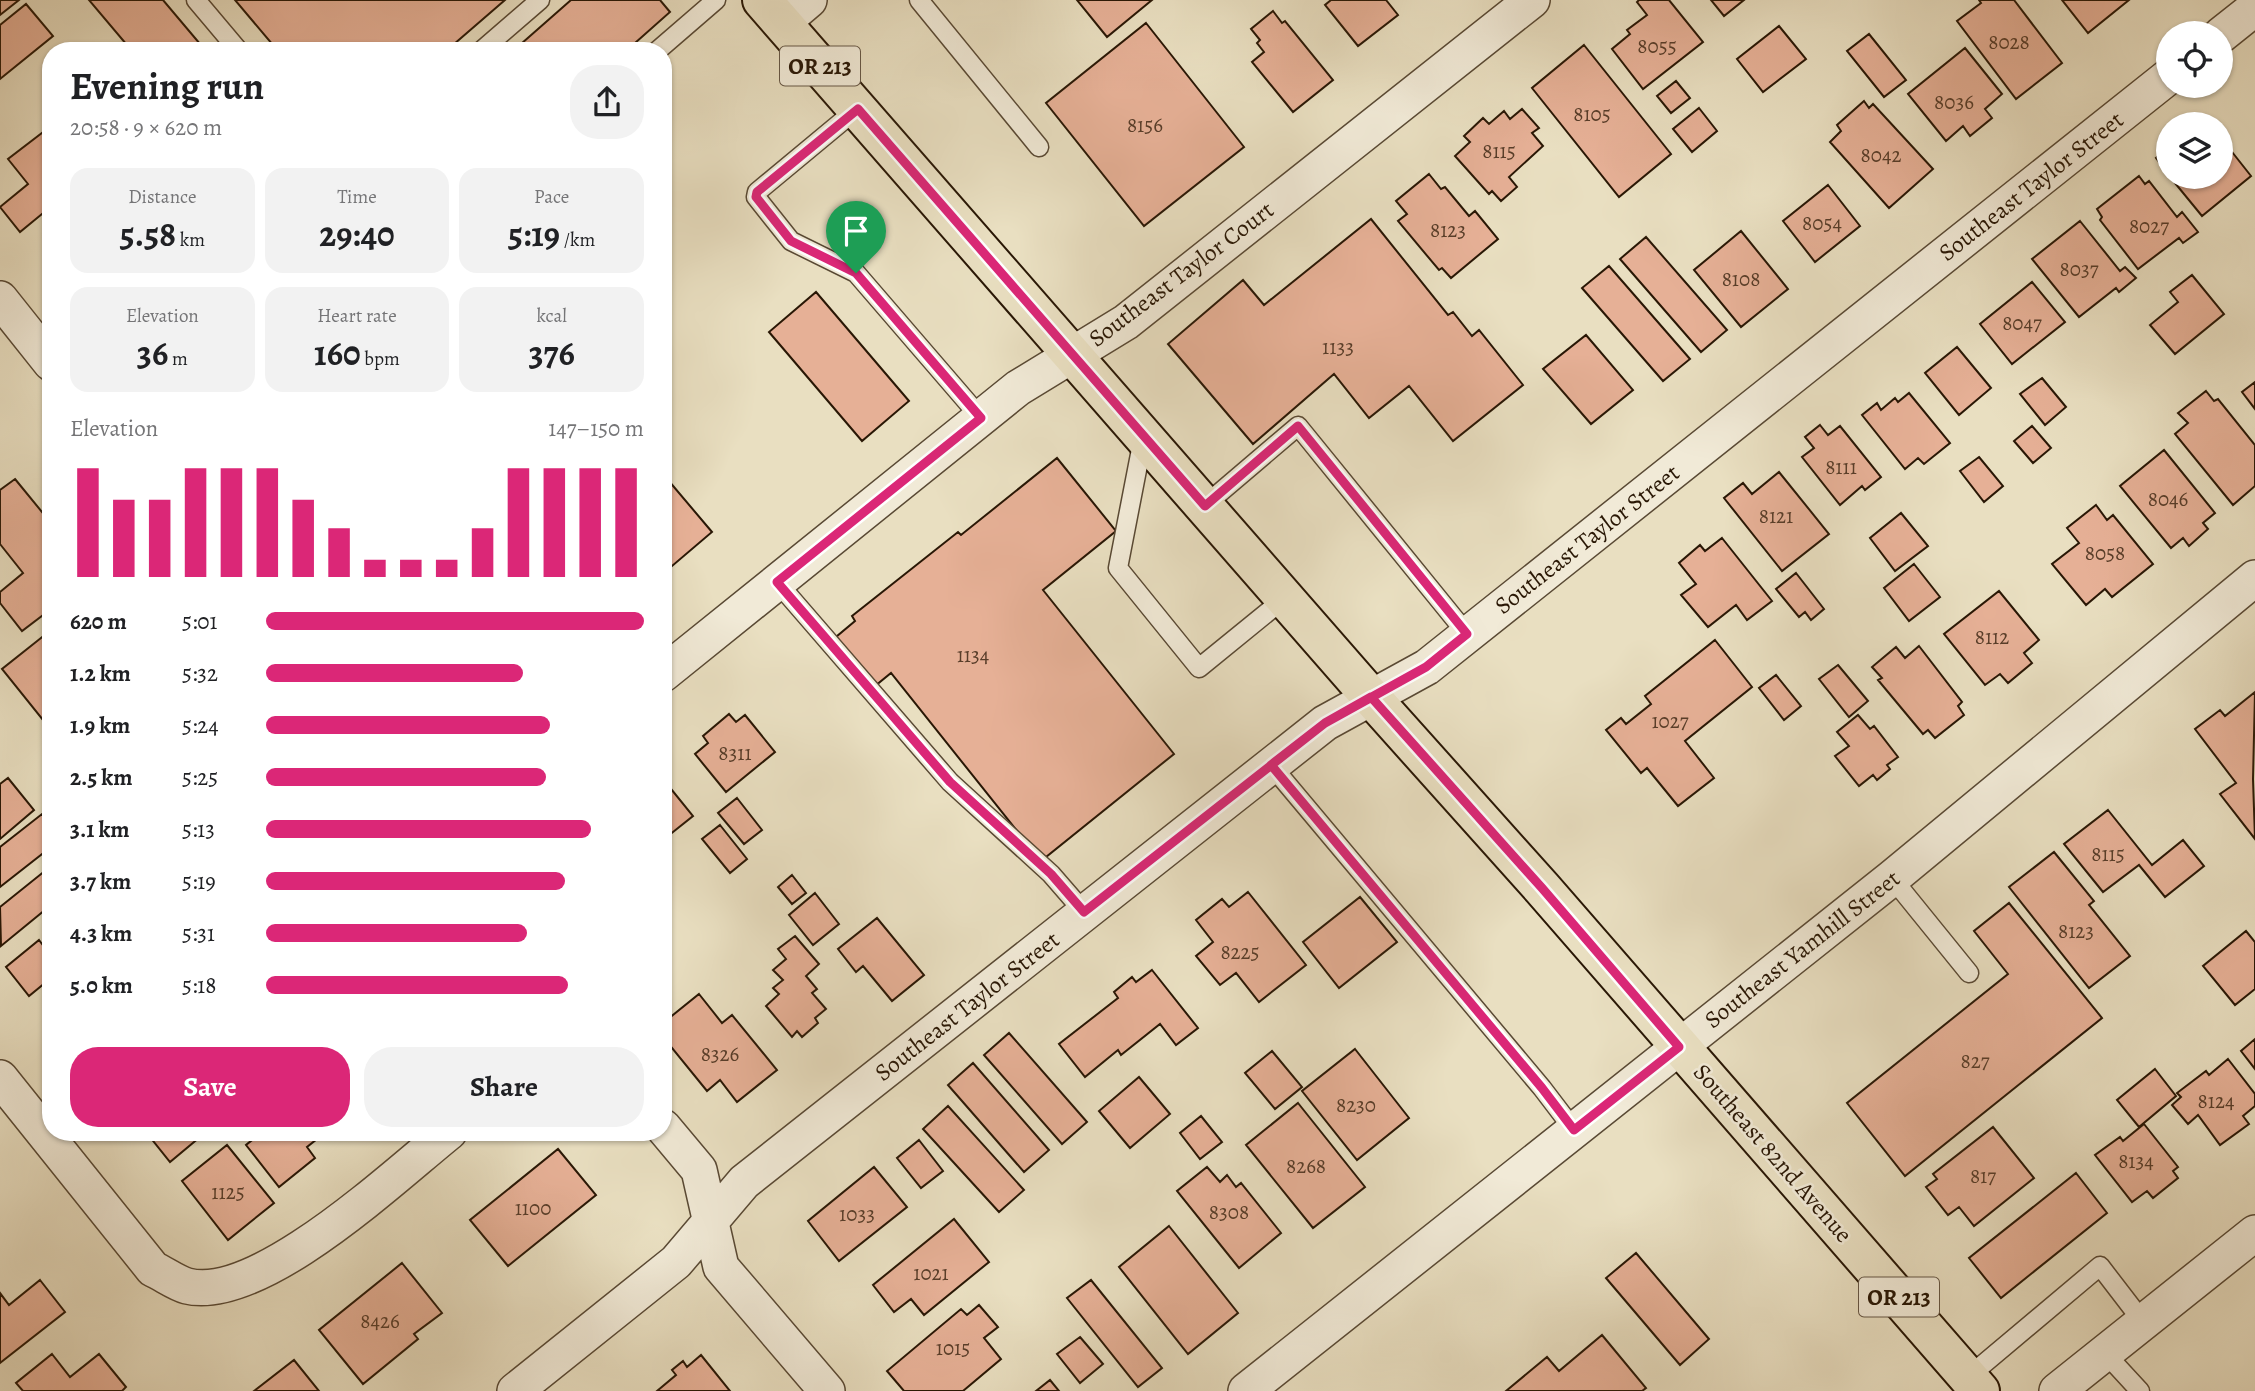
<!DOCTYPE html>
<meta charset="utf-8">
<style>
:root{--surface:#fff;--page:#f2f2f2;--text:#202124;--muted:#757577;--accent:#db2777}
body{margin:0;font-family:Alegreya,serif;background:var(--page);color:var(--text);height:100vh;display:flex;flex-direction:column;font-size:26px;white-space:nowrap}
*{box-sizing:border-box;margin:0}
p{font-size:23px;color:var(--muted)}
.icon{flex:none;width:38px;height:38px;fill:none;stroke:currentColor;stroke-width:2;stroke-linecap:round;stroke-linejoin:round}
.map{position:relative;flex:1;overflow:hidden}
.drawer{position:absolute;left:42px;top:42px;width:630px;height:1099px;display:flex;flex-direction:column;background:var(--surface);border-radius:28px;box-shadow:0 2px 5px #0004}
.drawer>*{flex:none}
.controls{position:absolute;left:2156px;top:21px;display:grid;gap:14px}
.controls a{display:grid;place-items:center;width:77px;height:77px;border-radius:50%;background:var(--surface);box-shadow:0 2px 5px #0004;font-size:35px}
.pin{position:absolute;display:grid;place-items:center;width:60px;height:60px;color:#fff;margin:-72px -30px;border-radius:50% 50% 50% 0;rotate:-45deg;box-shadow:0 0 7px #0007}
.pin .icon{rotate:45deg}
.round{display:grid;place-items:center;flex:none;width:74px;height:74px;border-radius:28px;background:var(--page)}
.head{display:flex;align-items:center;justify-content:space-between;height:119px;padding:0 28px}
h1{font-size:38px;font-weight:700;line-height:52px}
.metrics{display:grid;grid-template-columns:repeat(3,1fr);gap:10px;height:119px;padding:7px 28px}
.metrics div{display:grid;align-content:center;border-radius:18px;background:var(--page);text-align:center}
.metrics b{font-size:35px;font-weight:700}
.metrics small{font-size:19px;font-weight:400}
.metrics p{font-size:19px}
.chart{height:196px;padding:14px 28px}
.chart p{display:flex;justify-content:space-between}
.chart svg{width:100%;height:126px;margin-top:7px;stroke:var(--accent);stroke-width:6}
.button{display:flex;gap:14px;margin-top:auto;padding:14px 28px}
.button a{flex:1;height:80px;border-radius:28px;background:var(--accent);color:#fff;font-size:28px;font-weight:700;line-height:80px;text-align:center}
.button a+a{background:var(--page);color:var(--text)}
ul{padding:0 28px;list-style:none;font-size:23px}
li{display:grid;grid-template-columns:112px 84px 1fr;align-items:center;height:52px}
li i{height:18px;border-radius:9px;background:var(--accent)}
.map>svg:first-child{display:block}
.building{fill:#e6b096;stroke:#291705;stroke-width:2}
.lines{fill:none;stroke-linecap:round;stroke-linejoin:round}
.lane-casing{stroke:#594934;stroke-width:21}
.street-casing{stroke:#594934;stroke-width:38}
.primary-casing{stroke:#291705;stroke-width:42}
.lane{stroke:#f1ead7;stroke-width:18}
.street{stroke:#f1ead7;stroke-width:35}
.primary{stroke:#e9dfc1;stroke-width:38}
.route-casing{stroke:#fff;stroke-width:14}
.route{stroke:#db2777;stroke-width:9}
.labels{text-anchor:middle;stroke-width:5;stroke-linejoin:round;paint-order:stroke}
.number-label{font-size:21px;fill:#583d29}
.shield{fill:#f1ead7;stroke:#655644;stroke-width:2}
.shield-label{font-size:23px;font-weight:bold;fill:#291705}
.street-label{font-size:24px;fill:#291705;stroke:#f1ead7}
</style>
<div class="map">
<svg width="2255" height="1391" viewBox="0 0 2255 1391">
<rect width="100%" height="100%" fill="#e9dfc1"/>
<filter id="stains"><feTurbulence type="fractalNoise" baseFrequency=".00286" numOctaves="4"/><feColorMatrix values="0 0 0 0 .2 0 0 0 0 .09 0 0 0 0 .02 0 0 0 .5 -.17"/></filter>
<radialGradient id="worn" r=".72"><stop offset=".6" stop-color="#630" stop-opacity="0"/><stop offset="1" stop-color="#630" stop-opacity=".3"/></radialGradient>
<!-- building -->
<path class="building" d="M0,0H19L0,15Z
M89,0H163L206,51H132Z
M235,0H505L446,51H278Z
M571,0H660L670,12L626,51H513Z
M1077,0H1152L1107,37Z
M1331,0H1386L1398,15L1358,46L1325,5Z
M1639,0H1669L1703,42L1643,89L1612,49L1630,34L1627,30L1647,15L1637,2Z
M1711,0H1744L1724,16Z
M1979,0H2014L2062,63L2016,99L1957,21L1981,3Z
M2062,0H2129L2088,33Z
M26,4L53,36L0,79V25Z
M1273,11L1282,23L1285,21L1333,80L1293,112L1252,62L1264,52L1257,43L1260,40L1251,29Z
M1146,23L1244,147L1144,226L1046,103Z
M1779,26L1806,59L1763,92L1737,59Z
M1869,34L1906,80L1884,97L1847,51Z
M1584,45L1671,154L1619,197L1532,88Z
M1965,48L2002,94L1985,109L1992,118L1970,136L1963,126L1946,141L1908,94Z
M1676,81L1690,98L1671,113L1657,96Z
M1864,101L1869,108L1873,104L1933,169L1889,208L1830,142L1841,131L1837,125Z
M1699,108L1717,131L1692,152L1673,129Z
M1522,109L1539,128L1532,133L1543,146L1509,177L1517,187L1501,201L1492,191L1489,194L1455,156L1470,142L1464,136L1483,118L1489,124L1504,111L1510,119Z
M51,126V212L48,209L20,232L0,207L28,184L8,159Z
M2221,138L2251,176L2202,216L2170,177H2221Z
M2168,148V174L2156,158Z
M1429,174L1441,189L1445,187L1469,216L1475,211L1498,239L1451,278L1442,268L1439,270L1398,221L1407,214L1396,201Z
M2139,176L2145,184L2149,181L2177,217L2182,212L2198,232L2183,243L2179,238L2138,269L2100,220L2102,217L2097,209Z
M1828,185L1860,226L1815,262L1783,221Z
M1371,219L1448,315L1453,312L1472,336L1479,330L1523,385L1453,441L1409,386L1369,418L1334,374L1253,444L1168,344L1243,280L1264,305Z
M2080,221L2120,271L2125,267L2136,278L2119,292L2116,288L2079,317L2032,259Z
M1741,231L1788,289L1741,327L1694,270Z
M1646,237L1727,330L1701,352L1620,259Z
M1609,266L1690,359L1663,381L1582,288Z
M2192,275L2224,314L2175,354L2150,325L2178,302L2170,292Z
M2032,282L2065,322L2012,364L1980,324Z
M816,292L909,401L862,441L769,332Z
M1586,335L1633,390L1591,424L1543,369Z
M1957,347L1991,388L1959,415L1925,373Z
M2042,378L2066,407L2045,425L2020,394Z
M2255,382V409L2242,392Z
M2206,391L2214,401L2218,399L2255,445V486L2233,505L2175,434L2188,423L2178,413Z
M1909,393L1950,443L1924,464L1918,458L1905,469L1862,415L1877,403L1881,410L1895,398L1898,402Z
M1820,425L1828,435L1840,426L1881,477L1865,490L1862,486L1840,505L1802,457L1814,448L1805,437Z
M2032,426L2051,448L2033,463L2014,441Z
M2164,450L2215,513L2203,523L2208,529L2189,546L2183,538L2171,548L2120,486Z
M1979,457L2003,486L1984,502L1960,471Z
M1057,458L1116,531L1043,590L1174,754L1041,861L891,673L875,686L836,637L855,621L852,616L958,532L961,535Z
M1779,472L1829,534L1782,571L1724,498L1743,483L1752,494Z
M663,474L712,532L665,572L663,570Z
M15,479L51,523V560L48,562L51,565V609L22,631L0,603V592L23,573L0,544V490Z
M2096,505L2107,520L2113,515L2153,564L2112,597L2105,589L2086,605L2052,564L2079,543L2067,528Z
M1901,513L1928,546L1895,571L1870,538Z
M1722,538L1772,601L1747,620L1736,605L1708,627L1681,595L1696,584L1679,563L1700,545L1705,551Z
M1914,564L1940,597L1909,621L1884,588Z
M1796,573L1824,609L1811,620L1805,612L1799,617L1776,589Z
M1999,591L2039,640L2024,653L2032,663L2008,683L2000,674L1985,685L1944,634Z
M51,630V723L47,725L2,669Z
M1715,640L1752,687L1685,741L1714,778L1678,806L1647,768L1641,773L1606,730L1621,718L1626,724L1651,704L1645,696Z
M1919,646L1962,702L1958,706L1964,715L1935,738L1928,730L1923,734L1878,680L1882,678L1872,667L1896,647L1905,658Z
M1838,665L1868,701L1849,717L1819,679Z
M1776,675L1801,706L1784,720L1759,688Z
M2255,692L2253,779L2255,839L2220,794L2236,783L2195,729L2220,710L2225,716Z
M729,714L736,722L745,715L775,752L726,792L695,754L708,743L703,736Z
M1858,715L1870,729L1874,726L1898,757L1887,765L1890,769L1877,780L1873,775L1859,786L1835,756L1849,746L1837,732Z
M8,778L34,810L0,839V784Z
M663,779L693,816L663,840Z
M737,798L762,830L744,844L718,813Z
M2108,810L2152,865L2183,840L2204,866L2165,897L2139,865L2103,892L2064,844Z
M42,814L51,824V847L0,887V847Z
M720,825L747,859L730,873L702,839Z
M2054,852L2094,901L2089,905L2130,956L2089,988L2009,887Z
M51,866V905L1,946L0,907Z
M792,875L806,893L792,904L778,887Z
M1248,892L1306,965L1259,1002L1236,973L1220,985L1196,956L1213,942L1196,920L1222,899L1229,907Z
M815,893L839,924L813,945L789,915Z
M1360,897L1397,942L1339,988L1303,942Z
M2009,903L2102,1018L1905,1176L1847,1103L2008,974L1974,931Z
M877,918L924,975L892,1001L863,966L856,972L838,949Z
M2246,931L2255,942V989L2235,1005L2203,966Z
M795,936L819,964L806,976L817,989L812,993L826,1009L815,1018L818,1023L802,1037L797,1031L792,1037L766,1006L779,994L773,988L783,980L773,970L786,959L778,949Z
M39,940L51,956V978L29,996L6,967Z
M1152,970L1198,1028L1176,1045L1160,1024L1121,1055L1118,1050L1085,1077L1059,1044L1118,998L1114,992L1132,977L1136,982Z
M699,994L722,1023L732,1015L777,1070L737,1102L720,1080L707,1091L663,1037V1023Z
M1009,1033L1087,1122L1062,1144L984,1055Z
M2255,1039V1069L2241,1051Z
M1355,1049L1409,1118L1357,1160L1302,1091Z
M1272,1051L1302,1087L1275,1109L1245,1073Z
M2228,1059L2255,1094V1106L2243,1116L2249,1124L2220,1145L2198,1115L2188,1124L2172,1105L2181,1097L2177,1093L2206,1071L2209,1075Z
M973,1063L1049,1150L1024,1172L948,1085Z
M2155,1069L2176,1096L2139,1127L2117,1100Z
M1139,1077L1170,1114L1130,1148L1099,1111Z
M1298,1103L1365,1187L1313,1228L1246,1145Z
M948,1106L1024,1190L999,1212L923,1129Z
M1201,1116L1222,1142L1200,1159L1180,1133Z
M2144,1124L2178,1167L2173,1171L2178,1178L2153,1198L2147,1191L2132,1202L2095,1155L2120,1137L2123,1141Z
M1993,1127L2034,1178L1974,1226L1959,1207L1948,1215L1926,1187L1937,1179L1933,1174Z
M146,1132H206L170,1162Z
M262,1132H326L307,1147L315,1158L279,1187L246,1145Z
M919,1140L943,1171L921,1188L897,1158Z
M227,1145L274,1203L228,1240L182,1181Z
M558,1149L596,1195L508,1266L470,1220Z
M874,1167L907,1207L839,1261L808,1221Z
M1207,1167L1220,1182L1227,1175L1236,1187L1241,1183L1281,1233L1239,1268L1177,1191Z
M2076,1173L2107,1213L2001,1298L1969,1258Z
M954,1219L989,1262L924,1315L911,1299L894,1312L873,1285Z
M1169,1226L1238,1313L1188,1354L1119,1267Z
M1636,1253L1709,1339L1680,1365L1606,1278Z
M402,1263L442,1313L414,1334L418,1339L363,1384L319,1330Z
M40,1280L65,1312L0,1363V1293L9,1305Z
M1091,1280L1162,1368L1138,1387L1067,1298Z
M979,1305L998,1327L984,1338L1001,1359L963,1391H904L887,1371L961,1309L967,1315Z
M1602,1335L1646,1388L1642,1391H1506L1547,1357L1559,1371Z
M1080,1337L1103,1364L1080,1383L1057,1354Z
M52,1354L70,1377L99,1354L126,1387L122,1391H23L16,1383Z
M701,1355L730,1391H657L676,1375L672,1370L683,1361L687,1367Z
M294,1360L319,1391H254Z
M1050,1380L1059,1391H1036Z"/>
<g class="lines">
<defs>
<path id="lane" d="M196,0L239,51
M919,0L1039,147
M481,51L540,0
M657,51L716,0
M857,109L757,192L756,197L791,241L856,273L981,418
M1143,439L1118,568L1199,668L1285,598
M1204,506L1298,426L1467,634
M777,582L950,782L1051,874L1084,912
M1271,765L1542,1088L1574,1130
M1892,878L1969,973
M2104,1352L2140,1391
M1968,1377L2100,1266L2143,1322"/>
<path id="street" d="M782,23L809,0
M2221,35L2255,8
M0,299L51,363
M663,674L1018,388L1126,322L1532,0
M0,1078L153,1269C164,1274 176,1283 187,1286C259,1304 394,1176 449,1132
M663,1127L699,1170L721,1267L827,1391
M515,1391L676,1262L744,1182L1325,723L1427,667L2168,77
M1246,1391L1892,878L2255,578
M2057,1391L2255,1233"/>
<path id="primary" d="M762,0L1371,697L1542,888L1980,1391"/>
</defs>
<!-- lane casing -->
<use href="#lane" class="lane-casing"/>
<!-- street casing -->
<use href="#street" class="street-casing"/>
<!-- primary casing -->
<use href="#primary" class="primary-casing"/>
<!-- lane -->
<use href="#lane" class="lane"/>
<!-- street -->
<use href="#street" class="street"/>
<!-- primary -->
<use href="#primary" class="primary"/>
</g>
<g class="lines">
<defs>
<path id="route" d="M856,273L981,418L777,582L950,782L1051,874L1084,912L1325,723L1371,697L1542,888L1679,1047L1574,1130L1542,1088L1271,765L1325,723L1426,667L1467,634L1298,426L1205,506L858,109L757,192L756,197L791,241L856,273"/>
</defs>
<!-- route casing -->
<use href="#route" class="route-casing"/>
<!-- route -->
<use href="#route" class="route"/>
</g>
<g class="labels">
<!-- number labels -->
<g class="number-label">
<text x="2009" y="49">8028</text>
<text x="1657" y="53">8055</text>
<text x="1954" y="109">8036</text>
<text x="1592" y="121">8105</text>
<text x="1145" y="132">8156</text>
<text x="1499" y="158">8115</text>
<text x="1881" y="162">8042</text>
<text x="1822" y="230">8054</text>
<text x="2149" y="233">8027</text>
<text x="1448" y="237">8123</text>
<text x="2079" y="276">8037</text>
<text x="1741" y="286">8108</text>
<text x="2022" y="330">8047</text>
<text x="1338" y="354">1133</text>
<text x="1841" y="474">8111</text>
<text x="2168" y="506">8046</text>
<text x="1776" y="523">8121</text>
<text x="2105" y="560">8058</text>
<text x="1992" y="644">8112</text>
<text x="973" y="662">1134</text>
<text x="1670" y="728">1027</text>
<text x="735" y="760">8311</text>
<text x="2108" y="861">8115</text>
<text x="2076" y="938">8123</text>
<text x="1240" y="959">8225</text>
<text x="720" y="1061">8326</text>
<text x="1975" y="1068">827</text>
<text x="2216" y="1108">8124</text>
<text x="1356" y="1112">8230</text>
<text x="2136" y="1168">8134</text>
<text x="1306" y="1173">8268</text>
<text x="1983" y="1183">817</text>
<text x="228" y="1199">1125</text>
<text x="533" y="1215">1100</text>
<text x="1229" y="1219">8308</text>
<text x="857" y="1221">1033</text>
<text x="931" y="1280">1021</text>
<text x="380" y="1328">8426</text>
<text x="953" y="1355">1015</text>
</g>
<!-- shield labels -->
<g class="shield">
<rect x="780" y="46.5" width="80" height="39" rx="5"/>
<rect x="1859" y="1277.5" width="80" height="39" rx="5"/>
</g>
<g class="shield-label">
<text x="820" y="74">OR 213</text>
<text x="1899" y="1305">OR 213</text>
</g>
<!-- street labels -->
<g class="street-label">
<text transform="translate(2031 186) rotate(-38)" y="8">Southeast Taylor Street</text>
<text transform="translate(1181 274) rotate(-37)" y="8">Southeast Taylor Court</text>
<text transform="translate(1587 539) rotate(-38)" y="8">Southeast Taylor Street</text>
<text transform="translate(1802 949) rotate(-38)" y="8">Southeast Yamhill Street</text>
<text transform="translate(967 1006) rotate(-38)" y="8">Southeast Taylor Street</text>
<text transform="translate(1773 1153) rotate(49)" y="8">Southeast 82nd Avenue</text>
</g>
</g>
<rect width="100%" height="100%" filter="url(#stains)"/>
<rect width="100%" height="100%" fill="url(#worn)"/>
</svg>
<div class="controls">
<a><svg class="icon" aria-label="locate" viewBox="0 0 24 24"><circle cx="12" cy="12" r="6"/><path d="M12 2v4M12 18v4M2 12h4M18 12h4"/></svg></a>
<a><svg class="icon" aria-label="layers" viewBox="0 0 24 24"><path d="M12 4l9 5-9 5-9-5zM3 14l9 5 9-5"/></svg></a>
</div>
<div class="pin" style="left:856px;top:273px;background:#1e9e55"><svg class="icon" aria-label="arrive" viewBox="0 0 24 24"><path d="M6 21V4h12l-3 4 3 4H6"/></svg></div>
<section class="drawer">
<div class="head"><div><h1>Evening run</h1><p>20:58 · 9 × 620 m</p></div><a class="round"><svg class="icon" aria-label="share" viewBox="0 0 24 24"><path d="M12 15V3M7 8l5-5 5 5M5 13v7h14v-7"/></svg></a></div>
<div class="metrics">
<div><p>Distance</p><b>5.58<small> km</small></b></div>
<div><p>Time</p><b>29:40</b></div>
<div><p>Pace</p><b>5:19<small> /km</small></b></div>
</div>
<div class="metrics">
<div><p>Elevation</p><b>36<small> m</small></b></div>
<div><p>Heart rate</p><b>160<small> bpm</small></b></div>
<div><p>kcal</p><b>376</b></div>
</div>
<div class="chart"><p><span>Elevation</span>147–150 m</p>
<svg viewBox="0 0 160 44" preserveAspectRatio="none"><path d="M5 44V6M15 44V17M25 44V17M35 44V6M45 44V6M55 44V6M65 44V17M75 44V27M85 44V38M95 44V38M105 44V38M115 44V27M125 44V6M135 44V6M145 44V6M155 44V6"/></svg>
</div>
<ul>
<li><b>620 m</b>5:01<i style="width:100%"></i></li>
<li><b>1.2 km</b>5:32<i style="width:68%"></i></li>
<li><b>1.9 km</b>5:24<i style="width:75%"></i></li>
<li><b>2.5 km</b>5:25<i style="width:74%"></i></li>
<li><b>3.1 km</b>5:13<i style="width:86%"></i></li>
<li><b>3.7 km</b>5:19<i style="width:79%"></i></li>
<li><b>4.3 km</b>5:31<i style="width:69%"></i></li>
<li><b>5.0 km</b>5:18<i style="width:80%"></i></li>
</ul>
<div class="button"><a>Save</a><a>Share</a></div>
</section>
</div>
